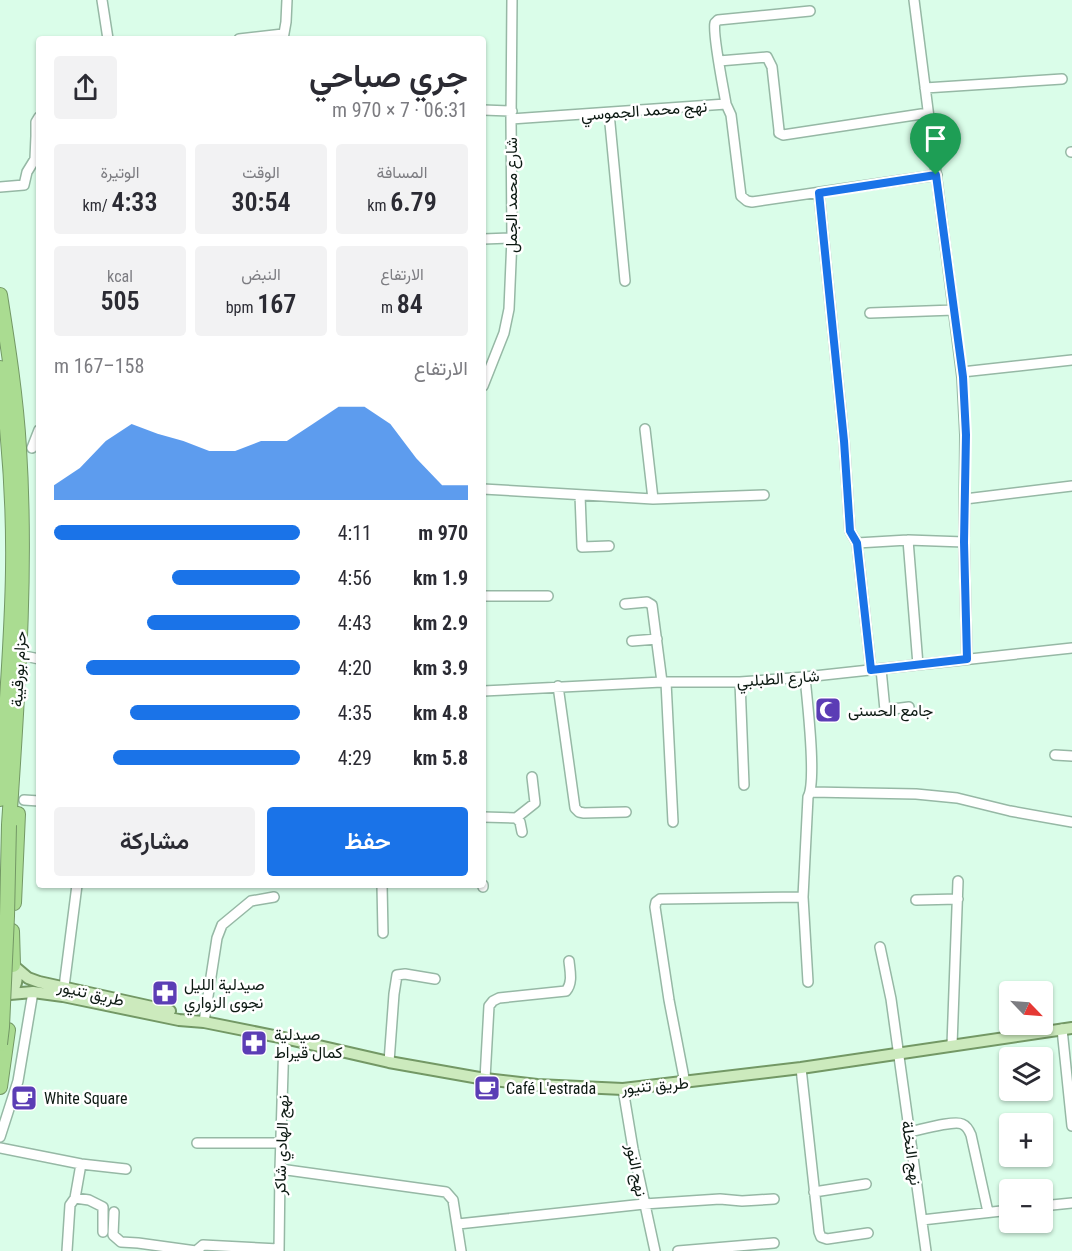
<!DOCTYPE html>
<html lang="ar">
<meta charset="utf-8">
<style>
:root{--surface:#fff;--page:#f2f2f3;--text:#2b2b33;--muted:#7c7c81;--accent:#1a73e8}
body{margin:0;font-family:"Roboto Condensed",Vazirmatn,sans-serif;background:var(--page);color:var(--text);direction:rtl;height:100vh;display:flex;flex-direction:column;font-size:22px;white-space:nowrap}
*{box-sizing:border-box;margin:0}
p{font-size:20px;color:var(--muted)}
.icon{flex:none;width:33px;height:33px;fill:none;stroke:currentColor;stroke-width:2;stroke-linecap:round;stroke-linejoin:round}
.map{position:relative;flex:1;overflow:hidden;direction:ltr}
.sheet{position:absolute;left:36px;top:36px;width:450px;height:852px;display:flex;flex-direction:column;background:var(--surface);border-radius:6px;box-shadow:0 2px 4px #0004;direction:rtl}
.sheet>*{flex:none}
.needle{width:39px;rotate:115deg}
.tools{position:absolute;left:999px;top:981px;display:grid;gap:12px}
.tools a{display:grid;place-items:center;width:54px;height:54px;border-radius:6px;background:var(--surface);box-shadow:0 2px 4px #0004;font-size:30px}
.pin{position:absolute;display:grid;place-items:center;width:51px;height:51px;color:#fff;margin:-62px -26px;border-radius:50% 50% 50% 0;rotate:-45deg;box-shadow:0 0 6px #0007}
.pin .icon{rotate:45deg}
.round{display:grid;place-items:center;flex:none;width:63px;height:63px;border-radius:6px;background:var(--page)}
.head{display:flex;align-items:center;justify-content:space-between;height:102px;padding:0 18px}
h1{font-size:33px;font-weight:600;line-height:45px}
.figures{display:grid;grid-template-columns:repeat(3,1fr);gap:9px;height:102px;padding:6px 18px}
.figures div{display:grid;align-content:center;border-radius:6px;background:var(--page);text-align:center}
.figures b{font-size:26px;font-weight:600}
.figures small{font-size:16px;font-weight:400}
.figures p{font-size:16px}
.chart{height:168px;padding:12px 18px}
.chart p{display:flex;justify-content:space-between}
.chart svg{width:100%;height:108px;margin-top:6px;fill:var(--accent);opacity:.7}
.cta{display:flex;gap:12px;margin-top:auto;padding:12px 18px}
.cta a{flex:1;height:69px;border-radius:6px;background:var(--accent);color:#fff;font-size:24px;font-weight:600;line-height:69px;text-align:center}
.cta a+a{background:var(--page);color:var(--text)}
ul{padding:0 18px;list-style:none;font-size:20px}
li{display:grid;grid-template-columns:96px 72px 1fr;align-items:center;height:45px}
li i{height:15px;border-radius:8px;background:var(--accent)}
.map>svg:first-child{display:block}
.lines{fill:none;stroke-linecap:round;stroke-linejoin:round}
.minor-casing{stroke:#96b8a5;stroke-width:12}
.major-casing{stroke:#739865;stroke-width:14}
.highway-casing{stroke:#739865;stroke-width:16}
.minor{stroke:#fff;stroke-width:9}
.major{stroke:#cceabd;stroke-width:10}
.highway{stroke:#aadc91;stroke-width:14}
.highway-bridge-casing{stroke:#739865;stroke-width:16;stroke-linecap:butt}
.highway-bridge{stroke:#aadc91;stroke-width:14}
.route-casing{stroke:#fff;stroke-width:12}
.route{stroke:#1a73e8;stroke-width:8}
.labels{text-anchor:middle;stroke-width:5;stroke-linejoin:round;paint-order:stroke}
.street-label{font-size:16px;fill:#0c1912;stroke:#fff}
.poi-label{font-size:16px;fill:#0c1912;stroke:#fff;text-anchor:start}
</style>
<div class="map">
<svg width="1072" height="1251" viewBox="0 0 1072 1251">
<rect width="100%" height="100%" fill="#dafde9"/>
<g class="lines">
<defs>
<path id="minor" d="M102,0L108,39
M914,0L962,377L965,435L964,542L967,659
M239,39L283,34
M283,39L286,22L287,0
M719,61L767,57L772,67L779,130V133L783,135L928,113
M925,88L1062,79
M726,104L731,115L741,196L747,201L752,202L937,175
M483,110L512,111
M609,113L625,281
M511,119L726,104C724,91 712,33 715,23C716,22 717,21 718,20L810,11
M1071,152H1072
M0,187L24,185L27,172L35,159L36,136V122L39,117
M819,193L844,441L850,531L857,543L871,670
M483,239L512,238
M870,313L954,310
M962,372L1072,360
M483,386L504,333L509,309L512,238L511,119L512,0
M645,429L653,499
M32,448L39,430
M483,489L653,499L764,495
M580,495L582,547L609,546
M965,499L1072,486
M908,540L918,665
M857,543L908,540L964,542
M483,596H548
M625,604L647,602L652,605L662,682
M632,641L657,639
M20,655L39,659
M881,669L885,710L909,707
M805,677C807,700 817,781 808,797L803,897L808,982
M666,682L673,822
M740,682L744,785
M558,686L575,808L579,812L584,813L626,812
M483,691L662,682H740L805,677L1072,648
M1055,755L1072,756
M811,792L916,794L957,798L1010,811L1072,822
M24,800L39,801
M483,817L516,818L535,803L532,777
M516,818L520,822L522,832
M382,885L383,933
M483,887V885
M916,900L958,899
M880,947L891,999L926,1251
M64,987L77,885
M204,1022L217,938L222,925L251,901L274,897
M1062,1029L1072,1126
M952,1045L958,881
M389,1062L394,994L397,975L405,974L435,979
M801,1068L819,1232L821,1237L827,1239L868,1233
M485,1079L489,1006L493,1001L499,998L566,991C573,983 570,971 569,961
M685,1083L669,1000L655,907L656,902L660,899L803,897
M623,1089L633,1149L655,1251
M909,1132C920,1130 954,1120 962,1124C967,1126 969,1130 971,1135L988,1212
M0,1137L18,1081L33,992
M197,1143H280
M0,1148L81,1164L126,1169
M280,1169L446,1192L453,1200L461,1251
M814,1192L866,1184
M75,1198L81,1164
M1042,1206L1072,1203
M114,1212L113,1235L121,1242L138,1243L196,1251L203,1245L279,1249
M922,1220L1010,1210
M458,1224L644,1204L720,1199L742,1201L774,1199
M67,1251L70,1205L75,1198L89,1200L103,1207V1232
M279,1251L280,1169L284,1038
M678,1251L774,1243"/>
<path id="major" d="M15,967L28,978L39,982L170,1011
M10,994L33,992L63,996L179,1020L204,1022L284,1038L389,1062L485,1079L537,1085L623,1089L801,1068L1072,1028
M6,996C17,989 19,978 14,966"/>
<path id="highway" d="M0,295C8,346 16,397 19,448C27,574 17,700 9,825
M0,368C9,434 14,503 13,570C12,646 5,723 0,799
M14,903L18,814
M12,931L13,965
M0,1087L8,1030"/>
</defs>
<!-- minor casing -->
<use href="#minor" class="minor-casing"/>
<!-- major casing -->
<use href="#major" class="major-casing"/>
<!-- highway casing -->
<use href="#highway" class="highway-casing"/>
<!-- minor -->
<use href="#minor" class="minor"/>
<!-- major -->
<use href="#major" class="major"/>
<!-- highway -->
<use href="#highway" class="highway"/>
<defs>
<path id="highway-bridge" d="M0,1044L2,1027L7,916L9,825"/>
</defs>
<!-- highway-bridge casing -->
<use href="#highway-bridge" class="highway-bridge-casing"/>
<!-- highway-bridge -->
<use href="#highway-bridge" class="highway-bridge"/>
</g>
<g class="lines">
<defs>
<path id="route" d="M936,175L963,377L966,435L964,542L967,659L871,670L857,543L850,531L844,441L819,193Z"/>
</defs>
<!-- route casing -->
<use href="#route" class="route-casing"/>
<!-- route -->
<use href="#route" class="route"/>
</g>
<!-- icons -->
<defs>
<symbol id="mosque-square" viewBox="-11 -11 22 22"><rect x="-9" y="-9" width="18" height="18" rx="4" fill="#5b3db5" stroke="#fff"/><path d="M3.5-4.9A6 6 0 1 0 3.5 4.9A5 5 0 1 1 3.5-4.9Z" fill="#fff"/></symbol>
<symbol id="pharmacy-square" viewBox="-11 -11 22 22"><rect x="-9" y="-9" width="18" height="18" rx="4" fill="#5b3db5" stroke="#fff"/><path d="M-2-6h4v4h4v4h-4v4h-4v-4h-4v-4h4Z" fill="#fff"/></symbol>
<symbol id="cafe-square" viewBox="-11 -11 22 22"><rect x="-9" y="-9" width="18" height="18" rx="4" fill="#5b3db5" stroke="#fff"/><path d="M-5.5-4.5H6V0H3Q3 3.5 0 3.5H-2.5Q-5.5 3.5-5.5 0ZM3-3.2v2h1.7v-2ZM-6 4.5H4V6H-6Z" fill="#fff"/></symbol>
</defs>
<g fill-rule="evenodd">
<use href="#mosque-square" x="813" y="695" width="30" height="30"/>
<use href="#pharmacy-square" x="150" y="978" width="30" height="30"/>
<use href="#pharmacy-square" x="239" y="1028" width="30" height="30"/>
<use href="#cafe-square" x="472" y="1073" width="30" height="30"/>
<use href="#cafe-square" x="9" y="1083" width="30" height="30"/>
</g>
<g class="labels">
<!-- street labels -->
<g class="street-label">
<text transform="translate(644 110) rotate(-4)" y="6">نهج محمد الجموسي</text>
<text transform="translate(511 195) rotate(-90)" y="6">شارع محمد الجمل</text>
<text transform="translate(18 669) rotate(-87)" y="6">حزام بورقيبة</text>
<text transform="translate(778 678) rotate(-4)" y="6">شارع الطبلبي</text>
<text transform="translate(91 993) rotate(13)" y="6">طريق تنيور</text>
<text transform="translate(655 1085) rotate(-5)" y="6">طريق تنيور</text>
<text transform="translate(281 1145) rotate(-88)" y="6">نهج الهادي شاكر</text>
<text transform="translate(912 1153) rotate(82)" y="6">نهج النخلة</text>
<text transform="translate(637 1170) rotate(79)" y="6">نهج النور</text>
</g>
<!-- poi labels -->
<g class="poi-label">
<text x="848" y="716">جامع الحسنى</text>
<text x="184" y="990">صيدلية الليل<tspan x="184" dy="18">نجوى الزواري</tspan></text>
<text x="274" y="1040">صيدلية<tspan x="274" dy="18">كمال قيراط</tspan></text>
<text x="506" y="1094">Café L'estrada</text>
<text x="44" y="1104">White Square</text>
</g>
</g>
</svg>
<div class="tools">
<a><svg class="needle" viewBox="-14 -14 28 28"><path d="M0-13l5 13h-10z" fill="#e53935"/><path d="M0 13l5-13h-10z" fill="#7c7c81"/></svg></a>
<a><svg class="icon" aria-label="layers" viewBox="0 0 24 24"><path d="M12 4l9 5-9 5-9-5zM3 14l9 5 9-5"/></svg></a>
<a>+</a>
<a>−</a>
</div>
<div class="pin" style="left:936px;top:175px;background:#1e9e55"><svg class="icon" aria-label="arrive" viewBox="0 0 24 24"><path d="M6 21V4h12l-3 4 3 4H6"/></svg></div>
<section class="sheet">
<div class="head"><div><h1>جري صباحي</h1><p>06:31 · 7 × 970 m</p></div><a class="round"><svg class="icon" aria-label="share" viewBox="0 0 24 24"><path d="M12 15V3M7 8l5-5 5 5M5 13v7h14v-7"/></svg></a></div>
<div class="figures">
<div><p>المسافة</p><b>6.79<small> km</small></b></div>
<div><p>الوقت</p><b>30:54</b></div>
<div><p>الوتيرة</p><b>4:33<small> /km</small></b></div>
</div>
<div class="figures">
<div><p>الارتفاع</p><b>84<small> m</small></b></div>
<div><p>النبض</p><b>167<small> bpm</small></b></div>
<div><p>kcal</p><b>505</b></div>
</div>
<div class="chart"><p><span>الارتفاع</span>158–167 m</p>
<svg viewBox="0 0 160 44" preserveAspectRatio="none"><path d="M0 44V38L10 31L20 20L30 13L40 17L50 20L60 24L70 24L80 20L90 20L100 13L110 6L120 6L130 13L140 27L150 38L160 38V44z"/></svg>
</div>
<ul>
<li><b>970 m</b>4:11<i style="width:100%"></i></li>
<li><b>1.9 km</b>4:56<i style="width:52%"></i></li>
<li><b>2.9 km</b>4:43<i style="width:62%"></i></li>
<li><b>3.9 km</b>4:20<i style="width:87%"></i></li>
<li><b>4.8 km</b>4:35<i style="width:69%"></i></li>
<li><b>5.8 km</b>4:29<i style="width:76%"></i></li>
</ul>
<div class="cta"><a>حفظ</a><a>مشاركة</a></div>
</section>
</div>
